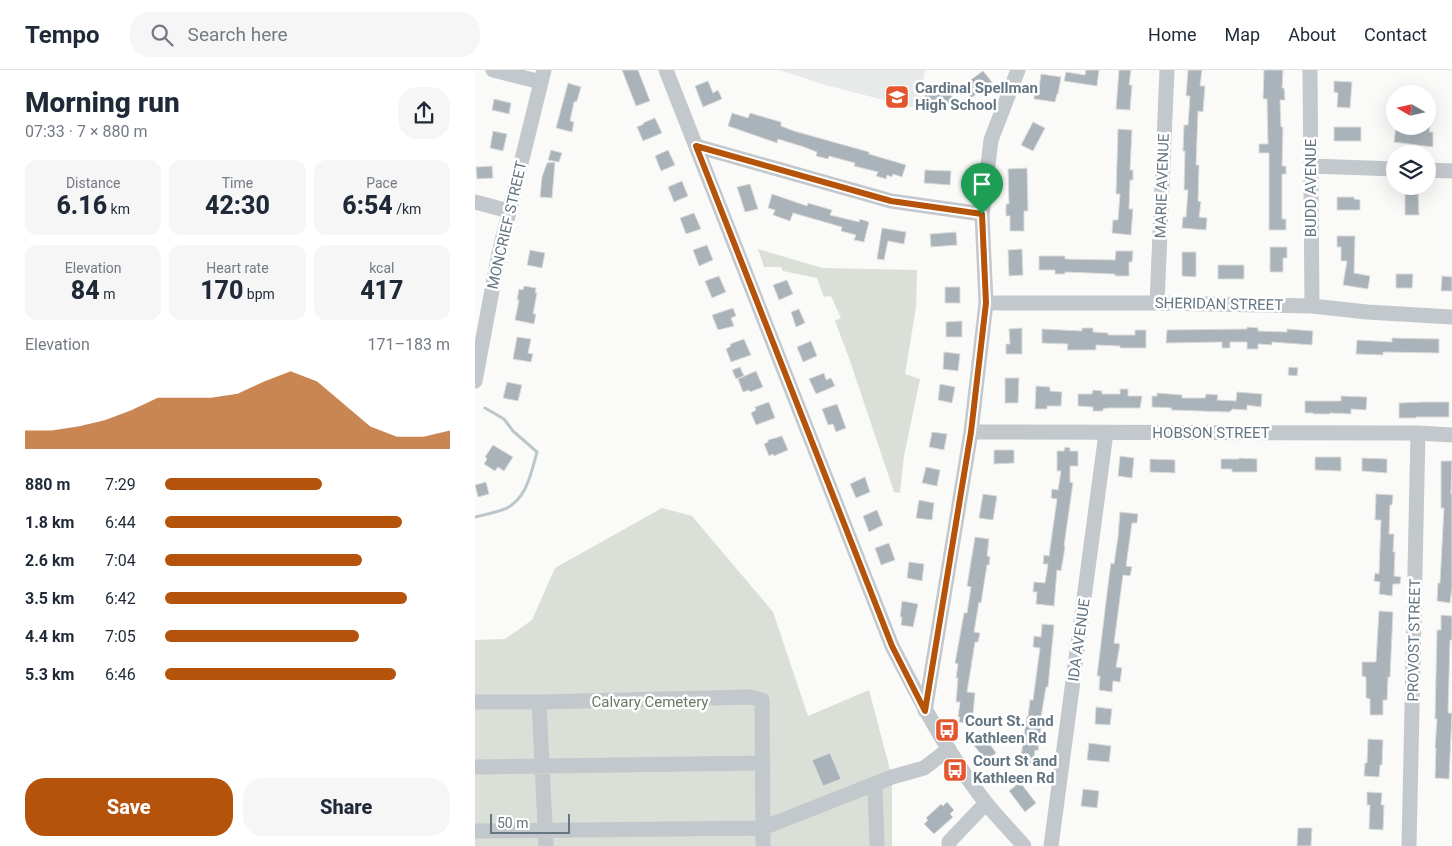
<!DOCTYPE html>
<meta charset="utf-8">
<style>
:root{--surface:#fff;--page:#f6f6f7;--text:#1f2937;--muted:#747a83;--line:#e0e1e3;--accent:#b45309}
body{margin:0;font-family:Roboto,sans-serif;background:var(--page);color:var(--text);height:100vh;display:flex;flex-direction:column;font-size:19px;white-space:nowrap}
*{box-sizing:border-box;margin:0}
p{font-size:16px;color:var(--muted)}
.icon{flex:none;width:28px;height:28px;fill:none;stroke:currentColor;stroke-width:2;stroke-linecap:round;stroke-linejoin:round}
.map{position:relative;flex:1;overflow:hidden}
.panel{display:flex;flex-direction:column;background:var(--surface);width:475px}
.panel>*{flex:none}
.needle{width:32px;rotate:279deg}
.buttons{position:absolute;left:911px;top:15px;display:grid;gap:10px}
.buttons a{display:grid;place-items:center;width:50px;height:50px;border-radius:50%;background:var(--surface);box-shadow:0 5px 20px #0002;font-size:25px}
.scale{position:absolute;left:15px;bottom:12px;width:80px;box-sizing:border-box;padding-left:5px;border:2px solid #657683;border-top:0;font-size:14px;line-height:18px;white-space:nowrap;color:#657683;-webkit-text-stroke:4px #fff;paint-order:stroke}
.pin{position:absolute;display:grid;place-items:center;width:42px;height:42px;color:#fff;margin:-51px -21px;border-radius:50% 50% 50% 0;rotate:-45deg;box-shadow:0 0 5px #0007}
.pin .icon{rotate:45deg}
.round{display:grid;place-items:center;flex:none;width:52px;height:52px;border-radius:20px;background:var(--page)}
.head{display:flex;align-items:center;justify-content:space-between;height:85px;padding:0 25px}
h1{font-size:28px;font-weight:800;line-height:38px}
.metrics{display:grid;grid-template-columns:repeat(3,1fr);gap:8px;height:85px;padding:5px 25px}
.metrics div{display:grid;align-content:center;border-radius:12px;background:var(--page);text-align:center}
.metrics b{font-size:25px;font-weight:800}
.metrics small{font-size:14px;font-weight:400}
.metrics p{font-size:14px}
.chart{height:140px;padding:10px 25px}
.chart p{display:flex;justify-content:space-between}
.chart svg{width:100%;height:90px;margin-top:5px;fill:var(--accent);opacity:.7}
.cta{display:flex;gap:10px;margin-top:auto;padding:10px 25px}
.cta a{flex:1;height:58px;border-radius:20px;background:var(--accent);color:#fff;font-size:20px;font-weight:800;line-height:58px;text-align:center}
.cta a+a{background:var(--page);color:var(--text)}
ul{padding:0 25px;list-style:none;font-size:16px}
li{display:grid;grid-template-columns:80px 60px 1fr;align-items:center;height:38px}
li i{height:12px;border-radius:6px;background:var(--accent)}
header{display:flex;align-items:center;gap:30px;box-sizing:border-box;height:70px;padding:0 25px;background:var(--surface);border-bottom:1px solid var(--line)}
header strong{font-size:24px}
nav{display:flex;gap:28px;margin-inline-start:auto;font-size:18px}
.search{width:350px;height:45px;background:var(--page);display:flex;align-items:center;gap:12px;box-sizing:border-box;padding:0 18px;border-radius:20px;color:var(--muted);font-size:19px}
main{display:flex;flex:1;min-height:0}
.map>svg:first-child{display:block}
.built{fill:#e8e9e9}
.green{fill:#dadfd7}
.lines{fill:none;stroke-linecap:round;stroke-linejoin:round}
.stream{stroke:#bbc7cb;stroke-width:3}
.building{fill:#aab3b9;stroke:#dcdcda}
.minor{stroke:#c3c8cc;stroke-width:15}
.route-casing{stroke:#fff;stroke-width:10}
.route{stroke:#b45309;stroke-width:6}
.labels{text-anchor:middle;stroke-width:5;stroke-linejoin:round;paint-order:stroke}
.poi-label{font-size:15px;font-weight:bold;fill:#657683;stroke:#fff;text-anchor:start}
.street-label{font-size:15px;fill:#657683;stroke:#fff}
.park-label{font-size:15px;fill:#687a64;stroke:#fff}
</style>
<header>
<strong>Tempo</strong>
<div class="search"><svg class="icon" aria-label="search" viewBox="0 0 24 24"><circle cx="10" cy="10" r="6"/><path d="M15 15l6 6"/></svg>Search here</div>
<nav><a>Home</a><a>Map</a><a>About</a><a>Contact</a></nav>
</header>
<main>
<section class="panel">
<div class="head"><div><h1>Morning run</h1><p>07:33 · 7 × 880 m</p></div><a class="round"><svg class="icon" aria-label="share" viewBox="0 0 24 24"><path d="M12 15V3M7 8l5-5 5 5M5 13v7h14v-7"/></svg></a></div>
<div class="metrics">
<div><p>Distance</p><b>6.16<small> km</small></b></div>
<div><p>Time</p><b>42:30</b></div>
<div><p>Pace</p><b>6:54<small> /km</small></b></div>
</div>
<div class="metrics">
<div><p>Elevation</p><b>84<small> m</small></b></div>
<div><p>Heart rate</p><b>170<small> bpm</small></b></div>
<div><p>kcal</p><b>417</b></div>
</div>
<div class="chart"><p><span>Elevation</span>171–183 m</p>
<svg viewBox="0 0 160 44" preserveAspectRatio="none"><path d="M0 44V35L10 35L20 33L30 30L40 25L50 19L60 19L70 19L80 17L90 11L100 6L110 11L120 22L130 33L140 38L150 38L160 35V44z"/></svg>
</div>
<ul>
<li><b>880 m</b>7:29<i style="width:55%"></i></li>
<li><b>1.8 km</b>6:44<i style="width:83%"></i></li>
<li><b>2.6 km</b>7:04<i style="width:69%"></i></li>
<li><b>3.5 km</b>6:42<i style="width:85%"></i></li>
<li><b>4.4 km</b>7:05<i style="width:68%"></i></li>
<li><b>5.3 km</b>6:46<i style="width:81%"></i></li>
</ul>
<div class="cta"><a>Save</a><a>Share</a></div>
</section>
<div class="map">
<svg width="977" height="776" viewBox="0 0 977 776">
<rect width="100%" height="100%" fill="#fafaf8"/>
<!-- built -->
<path class="built" d="M305,0H450L444,39L350,15Z"/>
<!-- green -->
<path class="green" d="M283,179L347,198L442,200L441,237L430,304L445,309L429,386L425,423L419,422L374,288L360,251L366,248L356,226L349,227L342,208L308,201L306,197H289Z
M187,438L217,446L298,542L333,646L394,620L417,707V776H0V570L30,569L57,550L80,498Z"/>
<g class="lines">
<!-- stream -->
<path class="stream" d="M0,447C9,445 18,443 27,440C51,432 56,404 62,382L38,361L29,349L10,338"/>
</g>
<!-- building -->
<path class="building" d="M147,0H163L175,31L161,36Z
M611,0H624L622,16L589,11L591,2L610,5Z
M644,0H656L654,15H657L655,40L641,39Z
M713,0H727L725,16H730L728,42L723,41L721,95H724L723,131L726,132L724,147L732,148L731,160L707,158L708,147H711L713,120H709L710,81H708L709,55H713L715,26H711Z
M789,0H808L807,18H809L810,30H805L806,57H808L807,96H811V104H807V149H811V160H794V83H784V74H793L792,29H788Z
M508,1L517,12L496,28L487,16Z
M566,4L586,7L583,24H582L580,32L559,29L560,18H564Z
M233,11L238,23L243,20L247,29L228,37L220,16Z
M859,11L877,12L875,38L862,37L863,23L859,22Z
M93,13L106,17L102,31L99,32L95,51L99,52L97,62L81,58Z
M452,16L478,20L476,34L469,33V36L459,34L460,31L449,29Z
M19,29L36,33L34,44L17,40Z
M257,43L273,48L275,43L306,52V56L319,61L394,82V84L431,95L427,107L418,104L417,107L412,105L411,109L401,106L403,102L379,96L380,93L354,86L353,89L341,86L342,82L329,77L303,69L302,73L253,56Z
M180,48L187,63L168,71L162,57L169,54L168,53Z
M558,52L570,58L558,81L546,75Z
M943,56H955L954,62H958V77L919,72L921,57L943,60Z
M859,57H886V71H859Z
M643,59L657,60L655,100H658V110H655L654,139H658L656,165L637,163L638,150H643L645,124H641Z
M18,61L32,64L28,81L15,78Z
M76,80L87,83L84,92L73,90Z
M193,80L200,95L186,101L180,86Z
M80,92L77,128L65,127L67,107L72,93Z
M17,96L18,108L2,109L1,97Z
M552,98L553,141H549V161H535V146H531V134H534L533,99Z
M450,100L476,101L475,115L449,113Z
M207,111L213,126L199,132L193,117Z
M275,114L283,139L270,142L262,117Z
M943,123L944,145H930V124Z
M297,124L332,136L333,133L357,140L355,145L384,152L385,149L394,152L389,172L379,170L381,165L366,161L367,157L318,143L315,151L298,145L300,140L293,138Z
M862,127H879V129L885,130V140H862Z
M219,143L226,159L211,164L205,148Z
M407,158L431,162L429,174L413,171L409,190L402,189Z
M481,162L482,175L456,177L455,164Z
M862,166H880L879,203L895,206L893,219L868,215L872,191H866V177H862Z
M232,175L238,190L224,196L218,180Z
M795,177H812V188H808V202H795Z
M547,179L548,205L534,206L533,180Z
M55,180L70,183L67,198L52,195Z
M641,181H658L657,192H654V206H640V204L590,202V204H580V200H564V186H590V189L640,190Z
M707,182H721V207L707,206Z
M743,195H769V209H743Z
M921,204H938L937,218H921Z
M244,206L251,222L237,228L230,211Z
M967,206L977,207V221H966Z
M312,210L318,224L304,230L298,215Z
M49,216L61,218L60,223H62L58,244H61L59,254L40,250L44,230H42L44,219L48,220Z
M470,217H485V233H470Z
M258,238L261,246L256,248L259,256L243,260L237,245Z
M324,239L330,253L321,257L316,242Z
M487,251V267H471V252Z
M772,257L783,258V261L812,262V259L838,261L837,275L797,272V275L783,274V279H772V272H755V278H747V272L691,273L692,260L772,259Z
M547,258V284H531V274H535L534,259Z
M607,258H618V262L633,263V265H660V260H671V278H645V276L621,275V280H592L593,274L567,273V259L607,261Z
M42,267L56,269L53,283L58,284L56,292L38,289Z
M917,268L964,269V283L908,282V285L881,284L882,270L917,272Z
M269,269L276,285L256,292L251,279L256,276L255,274Z
M336,271L342,286L328,292L322,277Z
M469,282L485,284L483,301L468,299Z
M265,297L269,306L261,309L257,300Z
M814,297L823,298L822,306L813,305Z
M281,301L288,317L275,322L274,320L268,322L263,309Z
M349,303L351,310L356,308L360,316L341,324L334,309Z
M530,308H544L543,333H530Z
M32,312L47,315L43,331L28,328Z
M465,314L480,317L477,333L463,330Z
M561,316L575,317V321L587,322L586,336H572V339H560Z
M645,319H653V326H667L665,338H632L628,339V341H618V337L603,336V324H617L618,320L627,321V324H645Z
M762,322L787,324L786,337L772,335V340L758,339L754,342L696,340L697,338L677,337V326H682V323L707,325V328H730L731,324L743,325L742,330L761,331Z
M866,326L892,327L891,340L876,339V344L855,343V344H838V343H830V331H866Z
M294,332L300,348L281,355L276,343L281,340L280,337Z
M947,332H974V347H941V348H924V333Z
M362,334L371,358L361,362L358,354L353,355L347,339Z
M457,362L472,364L469,380L454,377Z
M307,366L313,380L299,386L298,384L294,386L289,374L293,372V370Z
M18,375L38,387L29,401L23,397L20,401L9,394L12,389L10,387Z
M590,377L595,378V381H603V396H595V412L598,413L589,476L590,477L586,501L582,500L579,536L561,534L562,522H558L559,512L570,513L573,494H568L569,485L574,486L582,429L576,428L577,419L583,420L586,401H582V381H589Z
M519,380H539V393L519,394Z
M645,386L659,388L657,408L643,406Z
M840,387H866V401L840,400Z
M764,388L782,389V402H757V399H746V389H764Z
M887,388L912,389V403L887,401Z
M675,389L700,390V403L675,402Z
M966,391H977L976,424H977V518L975,533L962,531L963,513H965L969,438H966Z
M451,397L465,400L462,416L447,413Z
M390,407L395,422L381,428L375,414Z
M11,412L14,424L3,427L0,415Z
M508,424L522,426L518,450L504,448Z
M901,424L918,425L917,435H915L914,464H919L918,482H920L919,506L926,507L925,514H918L917,526L904,524L905,512L899,511L900,503L904,504L906,450H900Z
M444,430L459,433L457,450L441,448Z
M402,440L408,455L394,462L388,446Z
M645,442L663,444L662,453H657L651,496L657,497L655,506L648,505L639,573L645,574L641,597L647,598L645,612L638,611L637,622L624,620L625,606H622L634,507L636,493L639,494L643,467Z
M500,467L514,469L512,486L515,487L514,495H512L506,533L504,532L499,562L505,563L503,572H500L492,622L500,623L497,654L484,652L485,647H483L485,632H481L483,608H481L483,594L480,593L489,543H492L496,517L492,516Z
M414,473L420,490L406,495L400,478Z
M434,492L449,494L447,511L432,508Z
M427,531L443,534L438,557L426,555L427,547H425Z
M904,541L918,542L915,607H913L912,630H908V645H895V629L891,628V607L887,606V592H901Z
M966,545L977,546V570H975L973,643H977L974,709L960,708L961,678H960L962,649H960L962,560H966Z
M567,554L579,555L573,617H571L566,647H570L569,658H566L563,681L560,680L558,695L545,693L552,646L553,647L555,630H558L565,578L558,577L559,566L566,567Z
M621,637L637,639L635,655L620,654Z
M506,663L513,670H512L521,683L511,691L495,670Z
M893,669L908,670L907,695H905L904,707L889,706L890,693H892Z
M614,673L636,676L634,692L612,690Z
M355,683L366,709L348,716L337,690Z
M545,712L561,733L550,742L534,721Z
M608,719L624,721L622,738L606,736Z
M892,722L907,723L906,735H909L908,760L894,759L895,735H892Z
M472,732L479,740L475,744L478,747L459,764L449,754L453,750L451,748L466,734L468,736Z
M823,758H837L836,776H822Z"/>
<g class="lines">
<!-- minor -->
<path class="minor" d="M18,0L66,12
M191,0L417,576C445,630 473,685 511,733C523,748 537,762 549,776
M835,0L837,236
M221,76L416,131L507,144
M836,96L920,99
M952,100L977,101
M0,132L34,141
M511,233H682L837,236L892,242L977,247
M682,233L692,0
M0,311L24,183L69,0
M496,362L943,363L977,365
M0,632H64L275,627L287,630L288,776
M64,632L71,776
M450,641L496,362L511,233L507,144L516,70L543,0
M0,697L288,693
M400,715L402,776
M0,761L288,758L417,707L449,698L474,679
M474,776V772L511,733
M576,776L631,363
M934,776L943,363"/>
</g>
<g class="lines">
<defs>
<path id="route" d="M221,76L416,131L507,144L511,233L496,362L450,641L417,576Z"/>
</defs>
<!-- route casing -->
<use href="#route" class="route-casing"/>
<!-- route -->
<use href="#route" class="route"/>
</g>
<!-- icons -->
<defs>
<symbol id="school-square" viewBox="-11 -11 22 22"><rect x="-9" y="-9" width="18" height="18" rx="4" fill="#e4572e" stroke="#fff"/><path d="M0-5L7-2L0 1L-7-2ZM-4 1L0 2.5L4 1V4Q0 6-4 4Z" fill="#fff"/></symbol>
<symbol id="bus-square" viewBox="-11 -11 22 22"><rect x="-9" y="-9" width="18" height="18" rx="4" fill="#e4572e" stroke="#fff"/><path d="M-5-6H5V4H4V6H2V4H-2V6H-4V4H-5ZM-3.5-4V0h7V-4ZM-3.5 1.2v1.5H-2V1.2ZM2 1.2v1.5H3.5V1.2Z" fill="#fff"/></symbol>
</defs>
<g fill-rule="evenodd">
<use href="#school-square" x="408" y="13" width="28" height="28"/>
<use href="#bus-square" x="458" y="646" width="28" height="28"/>
<use href="#bus-square" x="466" y="686" width="28" height="28"/>
</g>
<g class="labels">
<!-- poi labels -->
<g class="poi-label">
<text x="440" y="23">Cardinal Spellman<tspan x="440" dy="17">High School</tspan></text>
<text x="490" y="656">Court St. and<tspan x="490" dy="17">Kathleen Rd</tspan></text>
<text x="498" y="696">Court St and<tspan x="498" dy="17">Kathleen Rd</tspan></text>
</g>
<!-- street labels -->
<g class="street-label">
<text transform="translate(687 116) rotate(-88)" y="5">MARIE AVENUE</text>
<text transform="translate(836 118) rotate(-90)" y="5">BUDD AVENUE</text>
<text transform="translate(32 155) rotate(-77)" y="5">MONCRIEF STREET</text>
<text transform="translate(744 234) rotate(1)" y="5">SHERIDAN STREET</text>
<text x="736" y="368">HOBSON STREET</text>
<text transform="translate(604 570) rotate(-82)" y="5">IDA AVENUE</text>
<text transform="translate(939 570) rotate(-89)" y="5">PROVOST STREET</text>
</g>
<!-- park labels -->
<g class="park-label">
<text x="175" y="637">Calvary Cemetery</text>
</g>
</g>
</svg>
<div class="buttons">
<a><svg class="needle" viewBox="-14 -14 28 28"><path d="M0-13l5 13h-10z" fill="#e53935"/><path d="M0 13l5-13h-10z" fill="#747a83"/></svg></a>
<a><svg class="icon" aria-label="layers" viewBox="0 0 24 24"><path d="M12 4l9 5-9 5-9-5zM3 14l9 5 9-5"/></svg></a>
</div>
<div class="scale">50 m</div>
<div class="pin" style="left:507px;top:144px;background:#1e9e55"><svg class="icon" aria-label="arrive" viewBox="0 0 24 24"><path d="M6 21V4h12l-3 4 3 4H6"/></svg></div>
</div>
</main>
